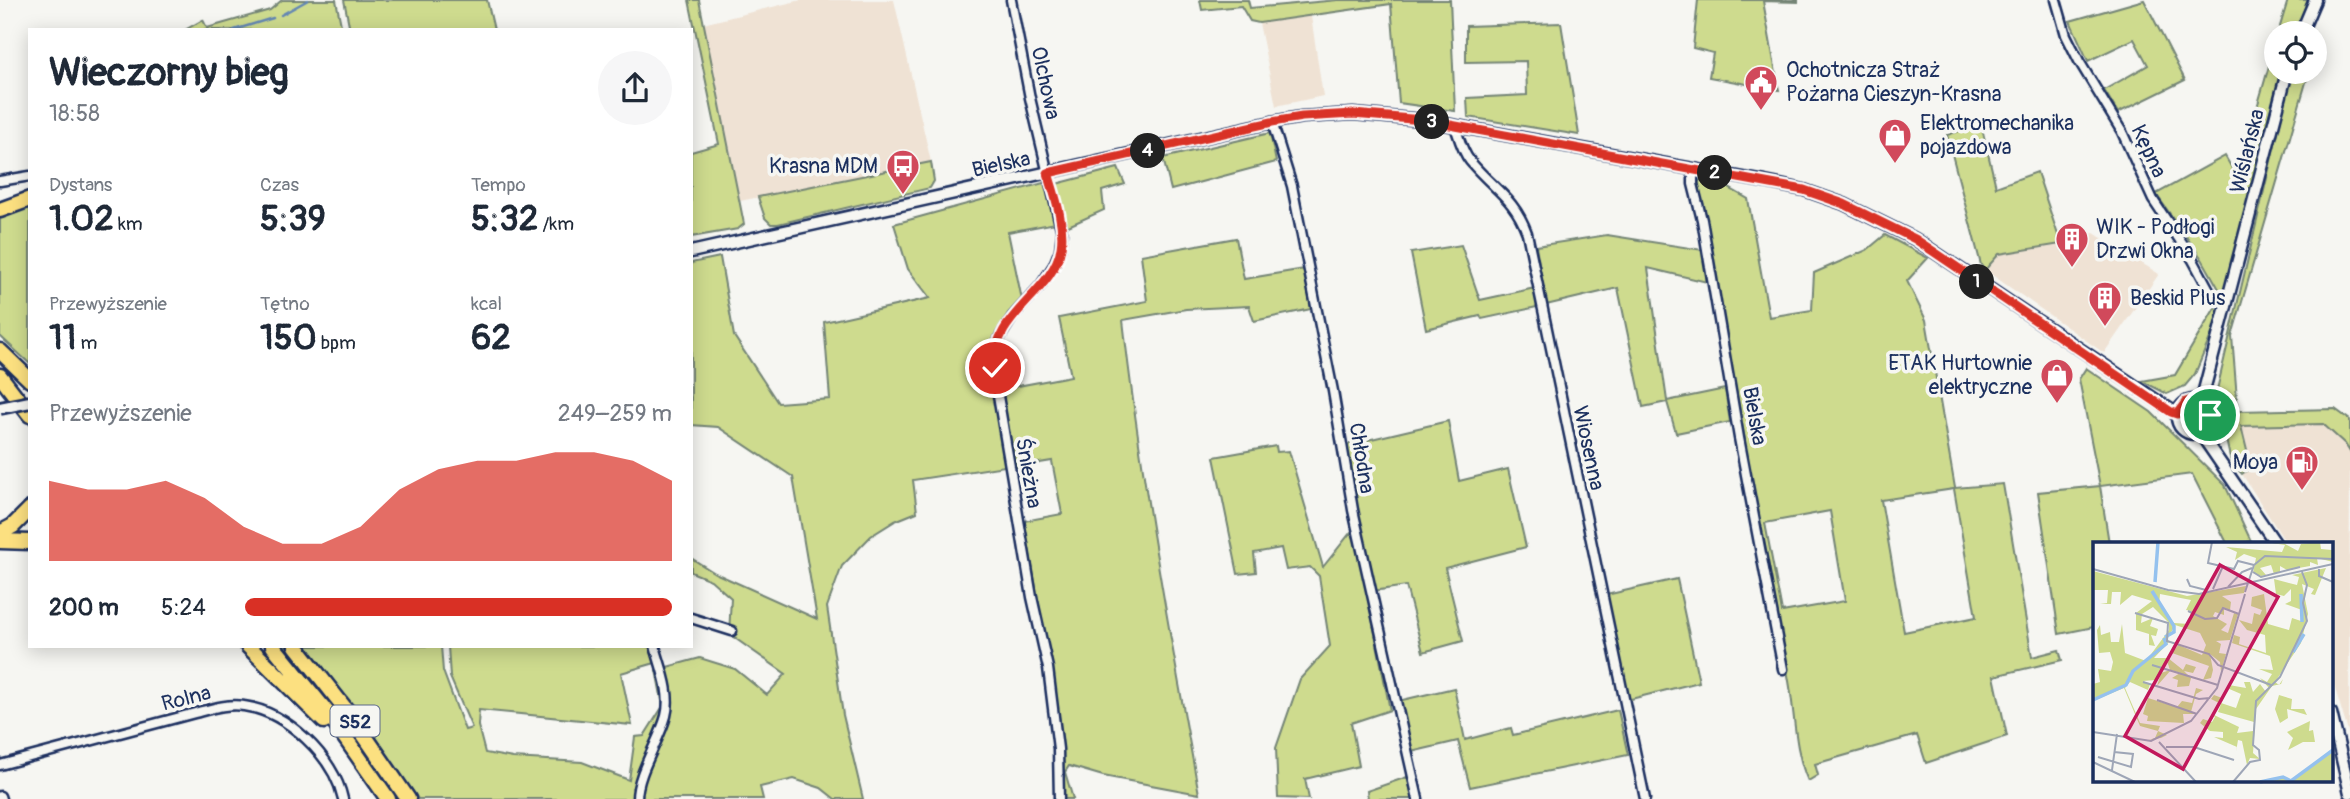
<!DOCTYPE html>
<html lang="pl">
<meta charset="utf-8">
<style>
:root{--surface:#fff;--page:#f6f6f7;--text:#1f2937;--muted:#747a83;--accent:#d93025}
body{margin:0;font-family:Pangolin,sans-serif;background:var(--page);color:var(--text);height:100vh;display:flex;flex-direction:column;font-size:26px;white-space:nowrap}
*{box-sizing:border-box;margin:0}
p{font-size:23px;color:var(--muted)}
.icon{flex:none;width:38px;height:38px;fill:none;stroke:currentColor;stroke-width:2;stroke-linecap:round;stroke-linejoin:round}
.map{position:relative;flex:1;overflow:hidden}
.side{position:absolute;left:28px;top:28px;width:665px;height:620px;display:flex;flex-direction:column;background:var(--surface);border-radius:0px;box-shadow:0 4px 18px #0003}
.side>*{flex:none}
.buttons{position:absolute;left:2264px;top:21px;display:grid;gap:14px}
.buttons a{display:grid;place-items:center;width:63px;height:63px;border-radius:50%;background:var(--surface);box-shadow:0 4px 18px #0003;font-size:35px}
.pin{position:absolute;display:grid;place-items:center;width:60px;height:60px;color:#fff;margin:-30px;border:4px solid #fff;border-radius:50%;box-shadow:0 2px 7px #0007}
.km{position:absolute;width:35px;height:35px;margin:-18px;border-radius:50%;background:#222;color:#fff;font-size:19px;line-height:35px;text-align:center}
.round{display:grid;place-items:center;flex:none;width:74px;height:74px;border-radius:37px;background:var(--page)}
.summary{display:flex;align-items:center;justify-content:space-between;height:119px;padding:0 21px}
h1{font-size:38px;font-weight:700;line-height:52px}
.figures{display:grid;grid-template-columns:repeat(3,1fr);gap:10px;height:119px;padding:7px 21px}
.figures div{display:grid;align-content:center}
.figures b{font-size:35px;font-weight:700}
.figures small{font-size:19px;font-weight:400}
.figures p{font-size:19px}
.chart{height:196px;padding:14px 21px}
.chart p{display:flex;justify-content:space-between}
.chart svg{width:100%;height:126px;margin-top:7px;fill:var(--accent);opacity:.7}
ul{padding:0 21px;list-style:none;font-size:23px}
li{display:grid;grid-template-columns:112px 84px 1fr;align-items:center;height:52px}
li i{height:18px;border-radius:9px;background:var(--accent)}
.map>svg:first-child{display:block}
.built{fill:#efe2d4}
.green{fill:#cedb8e;stroke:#748576;stroke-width:2;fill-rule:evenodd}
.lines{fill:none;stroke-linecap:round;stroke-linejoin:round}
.stream{stroke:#6487b4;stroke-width:2.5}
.minor-casing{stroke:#1b2f5e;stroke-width:13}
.tertiary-casing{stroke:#1b2f5e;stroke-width:15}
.motorway-casing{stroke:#1b2f5e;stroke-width:19}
.minor{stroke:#f6f6f2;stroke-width:8}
.tertiary{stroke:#f6f6f2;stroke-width:10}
.motorway{stroke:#fce080;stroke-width:14}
.secondary-bridge-casing{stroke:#1b2f5e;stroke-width:16;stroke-linecap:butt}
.secondary-bridge{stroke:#f6f6f2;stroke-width:10}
.route-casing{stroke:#fff;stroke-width:14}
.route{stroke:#d93025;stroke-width:9}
.labels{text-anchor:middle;stroke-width:7;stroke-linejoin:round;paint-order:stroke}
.shield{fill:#f6f6f2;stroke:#5d6b8a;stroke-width:2}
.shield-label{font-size:19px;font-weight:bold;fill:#1b2f5e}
.poi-label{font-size:21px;fill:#1b2f5e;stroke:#f6f6f2;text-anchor:start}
.street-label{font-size:21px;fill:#1b2f5e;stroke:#f6f6f2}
.inset-river{fill:none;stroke:#94c1ee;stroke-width:3.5}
.inset-road{fill:none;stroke:#9ea6b7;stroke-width:2}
.view{fill:#c2185b;fill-opacity:0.15;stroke:#c2185b;stroke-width:3.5}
.inset-edge{fill:none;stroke:#1b2f5e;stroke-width:3.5}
</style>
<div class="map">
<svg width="2350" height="799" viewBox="0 0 2350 799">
<rect width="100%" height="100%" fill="#f6f6f2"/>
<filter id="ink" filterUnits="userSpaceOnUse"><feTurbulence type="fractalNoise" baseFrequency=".0143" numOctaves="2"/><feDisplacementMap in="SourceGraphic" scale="14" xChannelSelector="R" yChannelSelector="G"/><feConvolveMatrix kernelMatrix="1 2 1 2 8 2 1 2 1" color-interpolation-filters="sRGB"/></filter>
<g filter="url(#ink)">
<!-- built -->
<path class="built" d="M801,0H894L931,162L740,201L703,24Z
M1311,16L1323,96L1276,106L1259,23Z
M2094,233L2159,274L2104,353L1985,270L1999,254L2061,244Z
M2323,424L2345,444L2350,452L2349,735L2331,675V544L2286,543L2242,474L2251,466L2240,426Z"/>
<!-- green -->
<path class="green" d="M282,0H336L342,30H185L203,20L207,28L270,10Z
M344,0H487L494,30H350Z
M689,0H699L744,224L738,229L691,237V152L719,144Z
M1200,0H1248L1250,8L1338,0H1450L1455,111L1399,103L1391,4L1259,23L1250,21L1241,6L1202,10Z
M1698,0H1798V2L1763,1L1779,90L1709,77L1713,53L1693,48Z
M2144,0L2185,80L2118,113L2104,90L2148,65L2134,39L2088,61L2070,21Z
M2288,0H2308L2295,33H2278Z
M1561,23L1579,135L1468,117L1467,98L1527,95L1526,61L1466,62V26Z
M2277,38V72H2282L2271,108L2223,296L2202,259L2156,194L2225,156L2237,177Z
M2292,72H2309L2232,336L2238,411L2335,409L2350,420V452L2345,444L2323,424L2241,426L2251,467L2242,474L2231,462L2216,394Z
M1981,124L1996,187L2037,172L2061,244L1999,254L1985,270L1981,265L1947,135Z
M1270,133L1276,162L1171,190L1163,158Z
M931,162L934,181L930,188L778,224H771L765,218L758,197Z
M1118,168L1125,184L1102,191L1104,210L1066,227L1056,184Z
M1698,180L1727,187L1748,199L1769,317L1812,310L1814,273L1867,250L1885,235L1928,258L1907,281L1926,320L1955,488L2003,484L2032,657L2059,650L2062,660L1994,676L2007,736L1926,763L1917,735L1815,764L1818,775L1808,781C1794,750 1795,714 1789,681C1775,601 1757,522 1742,442L1745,440ZM1954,489L1976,617L1904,632L1881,500ZM1830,511L1845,601L1782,612L1765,523Z
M1047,182L1056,223L1008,232L1022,300L1002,324L987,354L1005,466L913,480L917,512L895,521L871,536L842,566L827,607L843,715L863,799H835L821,788L794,779L760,787L763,799H639L632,787L636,799H418L364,720L307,646H441L443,671L465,730L472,728L450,677L448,646H649L655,663L621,673L632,725L479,710L478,726L485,753L513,758L582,762L629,780L635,737L644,736L663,706L656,670L700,658L735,669L767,695L786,674L729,634L731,598L711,580L691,572V558L715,573L817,619L793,477L718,427L691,425V263L720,257L734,336L778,403L830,399L824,322L930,298L908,269L894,224Z
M30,206V364L0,336V218Z
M1607,235L1703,250L1707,282L1648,268L1667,401L1725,389L1730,422L1676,433L1667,402L1643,407L1618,288L1546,305L1536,246Z
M1236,238L1244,279L1305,269L1311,309L1254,321L1249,306L1186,309L1123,320C1141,479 1170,636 1199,794L1103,776L1069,766L1065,772L1073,799H1063L1060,789V722L1024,521L1062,514L1052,461L1015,467L1002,389L1071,376L1059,318L1147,301L1141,255Z
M1461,245L1480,300L1535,288L1537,307L1482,319L1480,316L1426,329L1411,253Z
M2216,306L2221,312L2195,374L2185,386L2167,394L2142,381L2175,375Z
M2086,368L2151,412L2225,485L2251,541L2244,543H2227L2192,474L2100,486L2109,543L2094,544V627L2059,634L2038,492L2100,486L2079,379Z
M1448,421L1459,481L1508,469L1526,547L1445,568L1463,641L1423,652L1406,586L1373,591L1346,445Z
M1276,446L1277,452L1289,451L1323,567L1351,532L1358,547L1390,710L1351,723L1359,766L1305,779L1309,799L1278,798L1276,748L1300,679L1330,646L1319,576L1310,567L1286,570L1281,548L1254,553L1256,572L1238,574L1214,457Z
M1677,579L1699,682L1627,700L1606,595Z
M281,646H288L338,709L400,799H395Z
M1454,688L1465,740L1511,728L1513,735L1618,710L1628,755L1470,787L1458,741L1411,752L1398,701Z
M1407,777L1413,799H1368L1367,791Z"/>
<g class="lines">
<!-- stream -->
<path class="stream" d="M281,15L308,0
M234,30L273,18"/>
<defs>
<path id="minor" d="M1011,0L1030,98L1062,233L1060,250L1054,265L1041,285L1013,316L1000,337L994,353L998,396L1032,597L1048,668L1058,749L1059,799
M2056,0L2066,35L2079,61L2122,132L2153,200L2193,260L2213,297L2227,306
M1272,122L1292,186L1333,391L1353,510L1418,799
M1455,126C1459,138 1462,151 1470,161C1493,189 1514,197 1527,233L1645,799
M1693,170V184L1702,220L1739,438L1783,669
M0,181L30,176
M691,618L732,631
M0,765L195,713C210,709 228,703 244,706C287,712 334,757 343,799
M0,796L1,799
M637,799C637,773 659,742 666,716C672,693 661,668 655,646"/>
<path id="tertiary" d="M2301,33L2315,0
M691,252L1272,122L1302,117L1353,114L1423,120L1765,182L1804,190L1844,204L1915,239L2177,414
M2177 417a17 17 0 1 1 34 0a17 17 0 1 1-34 0Z
M2201,402L2287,72
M2200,433L2276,544
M2331,713L2350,793"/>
<path id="motorway" d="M0,210L30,199
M0,351L30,380
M0,376L30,415
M0,533L13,526L30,509
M0,541L30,542
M248,646L324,721
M273,646L330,716L388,799
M296,646L351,716L408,799"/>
</defs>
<!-- minor casing -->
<use href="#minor" class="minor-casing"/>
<!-- tertiary casing -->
<use href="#tertiary" class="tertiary-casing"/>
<!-- motorway casing -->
<use href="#motorway" class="motorway-casing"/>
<!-- minor -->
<use href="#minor" class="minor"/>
<!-- tertiary -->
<use href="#tertiary" class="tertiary"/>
<!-- motorway -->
<use href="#motorway" class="motorway"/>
<defs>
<path id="secondary-bridge" d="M0,408L30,402"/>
</defs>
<!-- secondary-bridge casing -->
<use href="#secondary-bridge" class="secondary-bridge-casing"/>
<!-- secondary-bridge -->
<use href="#secondary-bridge" class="secondary-bridge"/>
</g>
</g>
<g class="lines" filter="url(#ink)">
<defs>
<path id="route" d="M995,368C990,315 1053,294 1061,248C1065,224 1055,196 1048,173L1272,122L1302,117L1353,114L1423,120L1804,190L1844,204L1915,239L2171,412L2177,414L2186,402C2197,398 2207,403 2210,415"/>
</defs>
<!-- route casing -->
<use href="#route" class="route-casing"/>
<!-- route -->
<use href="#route" class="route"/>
</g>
<!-- icons -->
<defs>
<symbol id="civic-pin" viewBox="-11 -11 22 30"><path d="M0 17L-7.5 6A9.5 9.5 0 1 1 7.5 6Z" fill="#d1495b" stroke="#f6f6f2"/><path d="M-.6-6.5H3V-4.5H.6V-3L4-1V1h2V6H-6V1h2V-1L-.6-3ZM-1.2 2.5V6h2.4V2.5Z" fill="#fff"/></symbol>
<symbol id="shop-pin" viewBox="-11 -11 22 30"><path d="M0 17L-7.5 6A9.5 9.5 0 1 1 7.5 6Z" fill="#d1495b" stroke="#f6f6f2"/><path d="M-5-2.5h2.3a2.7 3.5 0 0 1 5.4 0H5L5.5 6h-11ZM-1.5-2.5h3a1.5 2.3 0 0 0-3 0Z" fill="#fff"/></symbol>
<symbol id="bus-pin" viewBox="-11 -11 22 30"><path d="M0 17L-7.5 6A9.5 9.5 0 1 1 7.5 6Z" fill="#d1495b" stroke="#f6f6f2"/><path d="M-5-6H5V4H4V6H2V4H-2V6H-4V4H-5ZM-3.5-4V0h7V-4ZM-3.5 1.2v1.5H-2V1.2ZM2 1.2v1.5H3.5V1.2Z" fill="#fff"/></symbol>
<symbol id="building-pin" viewBox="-11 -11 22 30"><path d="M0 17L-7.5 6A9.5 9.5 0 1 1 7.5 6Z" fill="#d1495b" stroke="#f6f6f2"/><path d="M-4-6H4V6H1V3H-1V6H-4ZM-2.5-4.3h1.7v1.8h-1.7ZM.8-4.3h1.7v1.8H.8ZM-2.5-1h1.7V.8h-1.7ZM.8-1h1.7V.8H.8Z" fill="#fff"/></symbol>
<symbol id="fuel-pin" viewBox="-11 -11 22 30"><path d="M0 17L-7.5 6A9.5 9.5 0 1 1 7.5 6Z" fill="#d1495b" stroke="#f6f6f2"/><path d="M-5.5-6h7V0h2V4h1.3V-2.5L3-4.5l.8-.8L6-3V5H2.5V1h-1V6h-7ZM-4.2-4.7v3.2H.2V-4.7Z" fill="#fff"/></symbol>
</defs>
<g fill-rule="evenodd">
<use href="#civic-pin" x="1742" y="63" width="38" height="52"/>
<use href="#shop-pin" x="1876" y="116" width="38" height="52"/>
<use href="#bus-pin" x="884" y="147" width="38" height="52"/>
<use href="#building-pin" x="2053" y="220" width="38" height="52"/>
<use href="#building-pin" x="2086" y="279" width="38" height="52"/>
<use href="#shop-pin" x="2038" y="356" width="38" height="52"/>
<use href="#fuel-pin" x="2283" y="443" width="38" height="52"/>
</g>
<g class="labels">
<!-- shield labels -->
<rect class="shield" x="330.5" y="705.5" width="49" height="31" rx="5"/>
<g class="shield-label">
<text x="355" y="728">S52</text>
</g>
<!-- poi labels -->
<g class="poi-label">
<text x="1786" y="77">Ochotnicza Straż<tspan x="1786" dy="24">Pożarna Cieszyn-Krasna</tspan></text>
<text x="1920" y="130">Elektromechanika<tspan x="1920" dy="24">pojazdowa</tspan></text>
<text x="878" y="173" text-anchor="end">Krasna MDM</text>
<text x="2096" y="234">WIK - Podłogi<tspan x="2096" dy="24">Drzwi Okna</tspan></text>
<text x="2130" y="305">Beskid Plus</text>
<text x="2032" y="370" text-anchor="end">ETAK Hurtownie<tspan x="2032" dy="24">elektryczne</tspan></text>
<text x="2278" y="469" text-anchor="end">Moya</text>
</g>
<!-- street labels -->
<g class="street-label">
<text transform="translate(1046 83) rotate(78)" y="7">Olchowa</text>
<text transform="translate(2149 151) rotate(65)" y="7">Kępna</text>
<text transform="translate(2247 151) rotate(-76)" y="7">Wiślańska</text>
<text transform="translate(1001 164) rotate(-12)" y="7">Bielska</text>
<text transform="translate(1755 416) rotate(80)" y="7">Bielska</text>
<text transform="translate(1589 448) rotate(78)" y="7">Wiosenna</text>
<text transform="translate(1362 458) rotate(81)" y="7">Chłodna</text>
<text transform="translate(1029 473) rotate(80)" y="7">Śnieżna</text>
<text transform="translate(186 698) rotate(-14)" y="7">Rolna</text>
</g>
</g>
<!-- overview -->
<g transform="translate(2093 542)">
<rect width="240" height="240" fill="#f6f6f2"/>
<path d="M172,0L192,2L205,9L208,2L227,0L228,7L239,8L240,20L224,16L225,23L217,20V24L194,28L187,24V30L181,32L178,23L167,26L173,33L168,34L160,31L163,16L151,12L142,18L144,10L133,5L189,10L192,3ZM233,26L222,53L218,52L221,47L209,42L215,72L208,101L182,140L186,143L190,137L188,142L179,144L163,167L160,211L167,217L157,216L154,223L149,199L145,198L143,210L144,205L121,195L130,196V190L117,189L107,181L110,177L119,180L122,175L119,172L146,185L144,191L160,189L161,180L125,170L128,162L118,157L121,153L129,156L136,143L153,146L151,140H157L160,150L167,142L173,150L176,146L167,136L174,140L179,132L166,127L180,128L177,114L139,101L141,93L147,95L146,102L173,111L172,93L154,88L146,78L159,82L161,71L167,73L169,68L158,64L159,55L171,52L175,82L196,88L199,76L208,79L209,68L192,62L198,59V47L191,54L183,52L181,37L204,43L206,35L199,33ZM134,146L148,152L143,166L128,161ZM0,29L94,54L153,44L151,51L129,54L138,60L137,68L131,66V73L122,70L120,74L134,82L128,88L135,91L141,71L145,72L137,98L123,99L128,102L126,111L133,112L128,130L127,120L117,112L120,128L118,136L110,138L116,124L79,111L86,102L76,100L61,116H75L90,128L93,122L103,125L100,131L91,129L98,136L96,144L84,145L85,138L79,136L87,131L78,128L64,144L68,131L77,128L74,119L63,138L50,139L57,142L55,148L37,140L32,146L47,181L67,184L65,189L74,193L68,196L55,198L62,196L65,189L47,184L31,146L0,159V142L7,140L5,127L18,129L20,120L17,110L6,111L4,88L7,83L8,93L17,90L18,100H26L29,82L32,111L53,119L76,88V81L60,65L49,72L48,81L60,76L57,84L65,87L63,94L58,93L62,104L56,103V92L43,88V71L59,59L39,53L27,63L28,50H19L18,62H7L14,61L15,48H0ZM67,52L98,58L93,68L98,69L96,82L81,81L66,63ZM82,83L107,91L113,103L109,113L74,98ZM103,146L110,148L103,152L98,170L103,172H90L91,181L54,179L55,174L50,172L55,156L84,165L89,159L99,161ZM186,153L199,157L198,167H211L214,173L194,167L195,176L187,181L182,167ZM217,179L216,189L220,188L222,200H210L195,208L200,196L194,190ZM240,207V240H164L187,235L199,238Z" fill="#cedb8e" fill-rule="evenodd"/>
<path class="inset-river" d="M62,40L65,0M59,49L81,84V90L72,95M208,52L209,80M200,110L211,92M0,158L33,143L40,129L73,102L71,96M167,240L190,235L198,239L240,208"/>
<path class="inset-road" d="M119,0L115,21L141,27L145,19L161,23M0,27L75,48L106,52L240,22M226,27V34L240,40M160,30L168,35L207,25M94,37L97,44L113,48M135,45L149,30L159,26M120,47L130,24M152,50L161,23L172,14L240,17M95,69L112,77L124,76L130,66L146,72M42,71L75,81L74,99L116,112L125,123L178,143M59,123L125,143M50,140L106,157L117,156M64,158L104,172M0,190L58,199L98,179L124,146L152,52M66,200L103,240M73,205H101L141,218M5,215L38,225L40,212L21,210M0,220L42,240M19,228L24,192M140,240L157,220L167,218L166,208L160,203L163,159L187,135L214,79L210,61L214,43L209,30"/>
<path class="view" d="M127,23L185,55L90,227L32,194Z"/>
<rect width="240" height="240" class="inset-edge"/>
</g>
</svg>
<div class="buttons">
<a><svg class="icon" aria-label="locate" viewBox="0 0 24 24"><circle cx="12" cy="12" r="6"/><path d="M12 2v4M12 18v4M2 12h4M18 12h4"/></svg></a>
</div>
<div class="pin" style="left:2210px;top:415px;background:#1e9e55"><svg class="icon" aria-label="arrive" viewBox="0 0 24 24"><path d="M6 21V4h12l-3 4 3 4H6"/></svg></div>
<div class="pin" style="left:995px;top:368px;background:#d93025"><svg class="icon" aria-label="check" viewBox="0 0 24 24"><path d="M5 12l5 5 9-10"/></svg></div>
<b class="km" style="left:1977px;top:282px">1</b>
<b class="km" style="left:1715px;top:173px">2</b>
<b class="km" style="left:1432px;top:122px">3</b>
<b class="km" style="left:1148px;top:151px">4</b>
<section class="side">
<div class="summary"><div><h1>Wieczorny bieg</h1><p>18:58</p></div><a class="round"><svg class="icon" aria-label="share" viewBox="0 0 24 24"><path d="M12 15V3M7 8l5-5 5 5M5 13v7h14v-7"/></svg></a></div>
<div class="figures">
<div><p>Dystans</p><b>1.02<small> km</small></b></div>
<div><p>Czas</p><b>5:39</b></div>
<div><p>Tempo</p><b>5:32<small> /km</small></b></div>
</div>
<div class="figures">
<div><p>Przewyższenie</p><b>11<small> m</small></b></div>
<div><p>Tętno</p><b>150<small> bpm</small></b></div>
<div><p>kcal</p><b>62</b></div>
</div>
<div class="chart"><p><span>Przewyższenie</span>249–259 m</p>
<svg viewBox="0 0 160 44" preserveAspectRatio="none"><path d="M0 44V16L10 19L20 19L30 16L40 22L50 32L60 38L70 38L80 32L90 19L100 12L110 9L120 9L130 6L140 6L150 9L160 16V44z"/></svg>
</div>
<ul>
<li><b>200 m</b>5:24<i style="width:100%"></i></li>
</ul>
</section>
</div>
